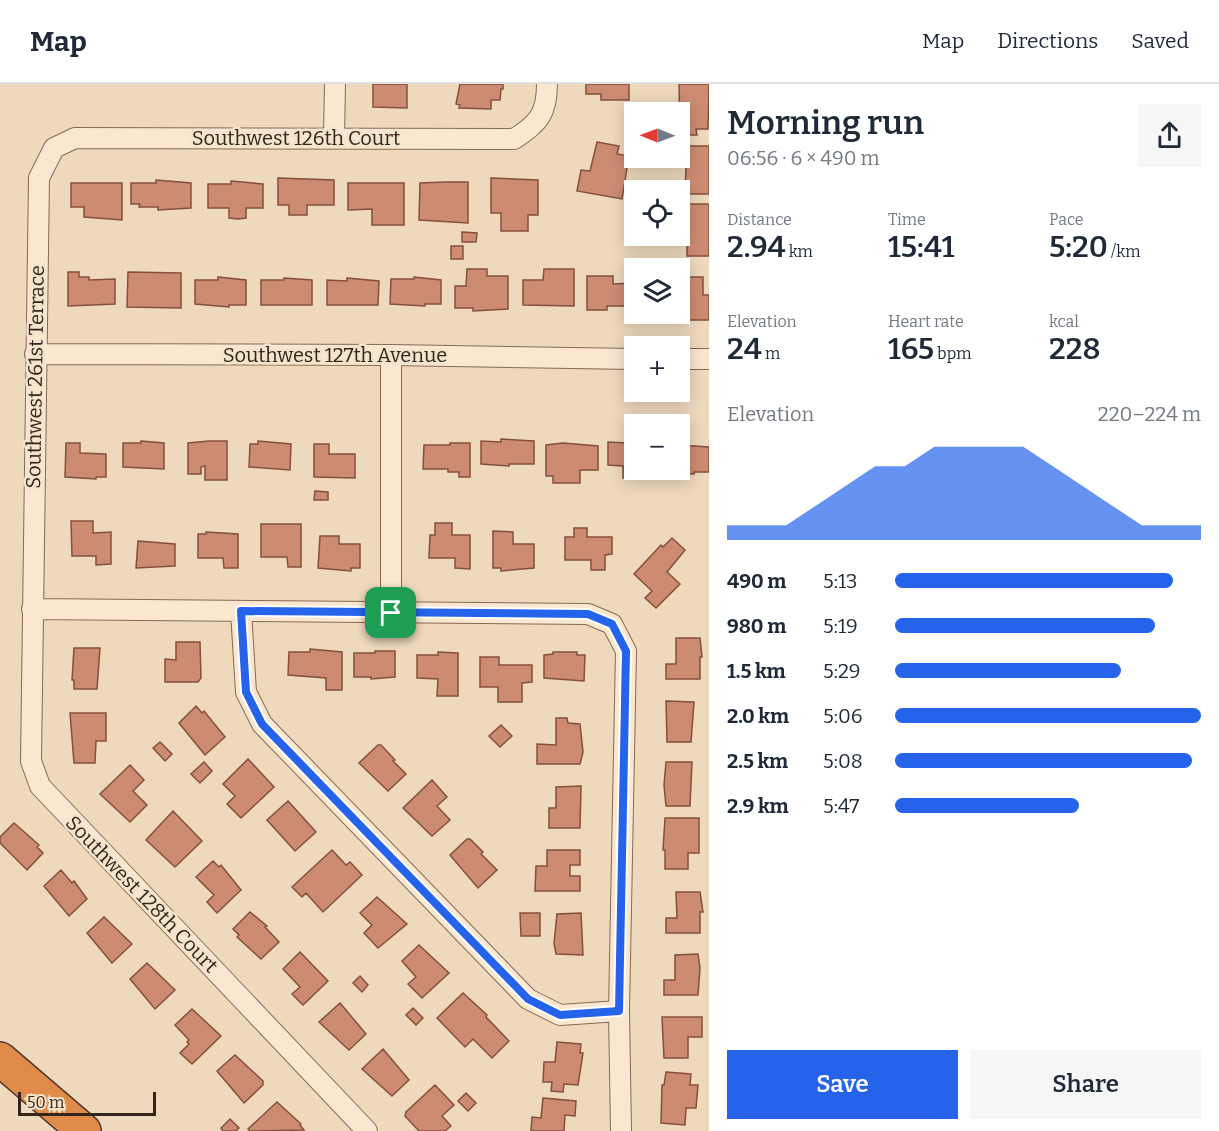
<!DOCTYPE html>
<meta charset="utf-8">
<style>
:root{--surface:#fff;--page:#f6f6f7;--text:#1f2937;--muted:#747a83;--line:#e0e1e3;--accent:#2563eb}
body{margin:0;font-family:Bitter,serif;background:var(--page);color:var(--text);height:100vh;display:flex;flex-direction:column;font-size:22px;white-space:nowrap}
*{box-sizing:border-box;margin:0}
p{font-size:20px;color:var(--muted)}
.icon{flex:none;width:33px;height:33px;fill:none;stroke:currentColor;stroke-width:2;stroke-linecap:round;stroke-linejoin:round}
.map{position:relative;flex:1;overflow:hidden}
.details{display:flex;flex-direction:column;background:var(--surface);width:510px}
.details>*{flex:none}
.needle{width:39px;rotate:271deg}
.fabs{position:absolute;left:624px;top:18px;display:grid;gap:12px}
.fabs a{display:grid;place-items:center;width:66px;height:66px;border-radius:0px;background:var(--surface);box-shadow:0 3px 15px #0003;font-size:30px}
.scale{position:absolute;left:18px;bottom:15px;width:138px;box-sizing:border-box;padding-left:6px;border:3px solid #34241b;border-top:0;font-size:16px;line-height:21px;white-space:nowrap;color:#34241b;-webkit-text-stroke:4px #f5e4cc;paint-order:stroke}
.pin{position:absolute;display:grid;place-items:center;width:51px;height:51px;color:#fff;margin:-26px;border-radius:12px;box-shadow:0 3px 9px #0006}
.round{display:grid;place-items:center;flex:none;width:63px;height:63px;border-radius:0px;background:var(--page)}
.head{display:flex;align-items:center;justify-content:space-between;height:102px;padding:0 18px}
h1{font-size:33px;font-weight:600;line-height:45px}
.metrics{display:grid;grid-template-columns:repeat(3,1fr);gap:9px;height:102px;padding:6px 18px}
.metrics div{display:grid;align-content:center}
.metrics b{font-size:30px;font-weight:600}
.metrics small{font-size:16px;font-weight:400}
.metrics p{font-size:16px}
.chart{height:168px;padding:12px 18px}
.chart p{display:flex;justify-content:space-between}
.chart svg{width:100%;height:108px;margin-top:6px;fill:var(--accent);opacity:.7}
.primary-button{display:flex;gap:12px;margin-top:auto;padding:12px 18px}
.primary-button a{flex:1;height:69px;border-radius:0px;background:var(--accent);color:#fff;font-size:24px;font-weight:600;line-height:69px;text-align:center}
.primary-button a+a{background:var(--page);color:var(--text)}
ul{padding:0 18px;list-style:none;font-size:20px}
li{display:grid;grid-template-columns:96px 72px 1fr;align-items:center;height:45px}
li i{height:15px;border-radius:8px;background:var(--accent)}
header{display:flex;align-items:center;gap:36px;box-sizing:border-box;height:84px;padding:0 30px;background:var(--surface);border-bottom:2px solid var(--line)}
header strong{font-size:28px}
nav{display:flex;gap:33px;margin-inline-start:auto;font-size:21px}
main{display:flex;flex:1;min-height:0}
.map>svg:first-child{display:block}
.building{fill:#cd8c72;stroke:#854f3c;stroke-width:1.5}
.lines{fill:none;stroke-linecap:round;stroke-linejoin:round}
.minor-casing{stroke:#866956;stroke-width:22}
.motorway-casing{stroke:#53382b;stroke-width:36}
.minor{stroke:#f9e7d0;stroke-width:20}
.motorway{stroke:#e08b4a;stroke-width:33}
.route-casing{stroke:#fff;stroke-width:12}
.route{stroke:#2563eb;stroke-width:8}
.labels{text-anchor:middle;stroke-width:5;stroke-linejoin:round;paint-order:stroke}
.street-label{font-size:20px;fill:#34241b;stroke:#f5e4cc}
</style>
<header>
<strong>Map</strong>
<nav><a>Map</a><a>Directions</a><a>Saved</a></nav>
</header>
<main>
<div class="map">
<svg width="709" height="1047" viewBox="0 0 709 1047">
<rect width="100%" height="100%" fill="#eed9bd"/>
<!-- building -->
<path class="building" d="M373,0H407V24L373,23Z
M460,0H503V5H501L500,16H491V25L459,24L460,21L456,20Z
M586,0H629V16H601V10H586Z
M679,0H709L708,45H696L697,51H680Z
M597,58L619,62L617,70L629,72L622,115L577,107L581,86L590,87Z
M680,62H709V110H685L686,81L680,82Z
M278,94L334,96V121H307V131H289V121H278Z
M491,94L538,96V131H528V147H501V129H491Z
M156,96L191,99V124L158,126V123H139L140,120H131V99H156Z
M231,97L263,100V124H246V134L238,135L229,134V124H208V100H231Z
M445,98H468V139L419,136L420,99Z
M71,99H122V136L84,133V123H71Z
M348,99H404V141H372V125L348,126Z
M687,120H709V172H687Z
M462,148L477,149L476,158H462Z
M451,162H463V175H451Z
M467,185H487V192H508V225L473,227V224H455V202H466Z
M544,185H574V222L523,221V196H543Z
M68,188H79V193H89V196L115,195V220L68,222Z
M128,188L181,189V224L127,223Z
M587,192H613V200L633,199L634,222H607V226H587Z
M218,193L246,196V221H229V223L195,220V196H218Z
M414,193L441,196V220H425V222L390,220L391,195H414Z
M680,193H703V211H709V236H681Z
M284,194L312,196V221H261V196H284Z
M347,194L379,197L378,221H327V196L347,197Z
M501,355L534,357V380H509V382L481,380V357L501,358Z
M627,356H634V386H642V394H623V382L608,381V358L627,359Z
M141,357L164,359V385L123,383V359H141Z
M209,357H227V396H205V382L201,383V390H188V359Z
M258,357L291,360L290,386L249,383L250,360H258Z
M66,359H80V369L106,370V393H96V395L65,393Z
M450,359H470V393H459V388H448V385H423L424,361H450Z
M563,359L598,362V386H580V399H553V392H546V361Z
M314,360H329V370H355V394L314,393Z
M680,361L709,363V388H694V390H683V395H672V386H680Z
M315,407L328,408V416H314Z
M71,437H93V449L111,448V480L96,481V472H72Z
M435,439H452V451H470V485L455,484V474H429L430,451H435Z
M261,440H301V483H288L287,473H261Z
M574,444H587V453H612V470L605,471V486H591V476H565V453H574Z
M493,447L513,448V460H534V484L501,487V484H493Z
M206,448L238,450V484H224L223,474H198V450H206Z
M320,452H339V460H360V484H351V487L318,484Z
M672,454L685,466L667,488L680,500L656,524L645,514L652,507L634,490L661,461L663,463Z
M138,457L175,460V482L136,484Z
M676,554H700L702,573H700V595H666V580H676Z
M176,558H200L201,594L198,598H165V575L176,576Z
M74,564H100L97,605H74V596H72Z
M310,565L342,568V606H326V594L288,591L289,568H310Z
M375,567H395V593L371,595V593H354V569H375Z
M438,568L458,569V612H437L438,595L417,594V571H438Z
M553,568H577V571H585L584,597L544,594V571L553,570Z
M480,573H499V581H532V598L522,599V618H498V603H480Z
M666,617L694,618L691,658H667Z
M196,622L202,629L204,627L225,653L205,671L179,639Z
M70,629H106V657H96L95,679H74Z
M556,634H567L568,639L580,640L583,668L580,680H537V660L556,661Z
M501,641L512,652L500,663L489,652Z
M160,658L172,670L165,677L153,664Z
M378,661H381L395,676L393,677L406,690L388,707L359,679Z
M248,675L274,703L241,734L227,720L235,712L223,700Z
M204,678L212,687L200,699L191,690Z
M666,678H692L690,722H666L664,701Z
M130,681L144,696L133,707L147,721L130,738L100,710Z
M432,696L447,713L437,722L450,736L432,752L403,724Z
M581,702L580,744H549V724H556V703Z
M288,717L316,748L295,767L267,736Z
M173,727L202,757L175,783L146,756Z
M665,734H699V769H688V785H665V766H663Z
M14,739L39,761L37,763L43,769L27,786L0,759V753Z
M467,755H470L483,768L481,770L497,786L478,804L450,771Z
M332,766L346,781L350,778L362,791L323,828L306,809L302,813L292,803Z
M547,766H580V781H570V792H580V807H535L536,782H547Z
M213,777L219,783L221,781L241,806L217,829L207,818L214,811L196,793Z
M61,786L72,799L74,797L87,815L69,832L44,802Z
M676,808H700L703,828H700V849H666V834H677Z
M377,813L407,840L378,864L364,849L372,841L360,829Z
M250,828L267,842L265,843L279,858L261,875L237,853L239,851L233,845Z
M520,829H540V852H521Z
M581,829L583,871L556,870L554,859L557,830Z
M104,833L132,860L112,879L87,849Z
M419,861L449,889L422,914L408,900L416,893L402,877Z
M300,868L328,897L303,921L292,910L300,903L283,885Z
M698,870L700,884L698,911H664V896H675V871Z
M147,879L175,906L155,925L130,895Z
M360,892L368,901L362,908L353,899Z
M463,909L487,931L486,933L509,957L492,974L473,955L465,963L437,934Z
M340,919L366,950L349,966L319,938Z
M413,924L423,934L416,941L406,931Z
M192,925L221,952L192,980L180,969L189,960L187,958L189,956L175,941Z
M662,933H702V953H688V974H664Z
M557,958L581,960L580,969H583L578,1001L564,1000L563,1008L551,1007L552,998H543L544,978H555Z
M383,965L409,996L392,1012L362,985Z
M235,971L263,997V1001L244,1019L217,987Z
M666,988L691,990L690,1001H698L696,1024H686L685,1041L661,1039L662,1001H664Z
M435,1001L454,1021L442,1032L451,1042L445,1047H419L405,1032L406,1028Z
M466,1009L476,1019L468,1027L458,1017Z
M543,1014L576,1017L575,1032L565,1031L564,1047H531L532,1033L541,1034Z
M277,1018L301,1040L300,1041L304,1046L250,1047L248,1045Z
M230,1035L239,1044L236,1047H223L221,1044Z"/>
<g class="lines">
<defs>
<path id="minor" d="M334,54L335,0
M35,270L391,271L634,275
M391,271V529
M680,275H709
M32,525L588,530L612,540L626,567L619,927L621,1047
M241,527L246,608L262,640L528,915L560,931L619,927
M367,1047L40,702L31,677L39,94L54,64L75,54L514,55C538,40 547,30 547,0"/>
<path id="motorway" d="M0,975L84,1047"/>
</defs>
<!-- minor casing -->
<use href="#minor" class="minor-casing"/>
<!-- motorway casing -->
<use href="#motorway" class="motorway-casing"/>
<!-- minor -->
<use href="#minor" class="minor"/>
<!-- motorway -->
<use href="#motorway" class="motorway"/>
</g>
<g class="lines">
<defs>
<path id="route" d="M241,527L588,530L612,540L626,567L619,927L560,931L528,915L262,640L246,608Z"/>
</defs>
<!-- route casing -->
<use href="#route" class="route-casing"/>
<!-- route -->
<use href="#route" class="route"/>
</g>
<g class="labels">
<!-- street labels -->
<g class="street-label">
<text x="296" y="61">Southwest 126th Court</text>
<text x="335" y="278">Southwest 127th Avenue</text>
<text transform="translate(35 293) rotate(-89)" y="7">Southwest 261st Terrace</text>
<text transform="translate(142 810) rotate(46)" y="7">Southwest 128th Court</text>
</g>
</g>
</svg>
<div class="fabs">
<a><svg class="needle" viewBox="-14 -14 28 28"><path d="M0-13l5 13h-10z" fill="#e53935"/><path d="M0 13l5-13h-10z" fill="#747a83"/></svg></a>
<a><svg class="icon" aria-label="locate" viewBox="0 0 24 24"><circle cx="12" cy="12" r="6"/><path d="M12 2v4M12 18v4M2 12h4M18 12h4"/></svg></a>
<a><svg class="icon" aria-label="layers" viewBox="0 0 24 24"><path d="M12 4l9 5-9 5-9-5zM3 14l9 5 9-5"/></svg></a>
<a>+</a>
<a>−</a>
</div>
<div class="scale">50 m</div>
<div class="pin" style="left:391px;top:529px;background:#1e9e55"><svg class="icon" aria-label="arrive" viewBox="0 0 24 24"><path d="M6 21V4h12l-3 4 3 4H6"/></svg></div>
</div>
<section class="details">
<div class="head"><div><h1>Morning run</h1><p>06:56 · 6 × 490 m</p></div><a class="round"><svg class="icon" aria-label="share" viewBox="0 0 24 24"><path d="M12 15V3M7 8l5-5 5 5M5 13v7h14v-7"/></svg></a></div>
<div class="metrics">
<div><p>Distance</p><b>2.94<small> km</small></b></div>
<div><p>Time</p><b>15:41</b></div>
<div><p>Pace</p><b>5:20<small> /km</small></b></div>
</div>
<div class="metrics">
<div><p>Elevation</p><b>24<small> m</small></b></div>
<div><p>Heart rate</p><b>165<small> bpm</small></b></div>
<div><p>kcal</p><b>228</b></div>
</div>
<div class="chart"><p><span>Elevation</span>220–224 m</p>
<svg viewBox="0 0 160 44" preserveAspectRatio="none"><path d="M0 44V38L10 38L20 38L30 30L40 22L50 14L60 14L70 6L80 6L90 6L100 6L110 14L120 22L130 30L140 38L150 38L160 38V44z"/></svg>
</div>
<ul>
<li><b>490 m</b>5:13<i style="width:91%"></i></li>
<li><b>980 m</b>5:19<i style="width:85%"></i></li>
<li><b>1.5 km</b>5:29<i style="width:74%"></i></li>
<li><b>2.0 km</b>5:06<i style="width:100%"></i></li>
<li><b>2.5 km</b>5:08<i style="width:97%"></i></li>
<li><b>2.9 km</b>5:47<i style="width:60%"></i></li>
</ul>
<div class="primary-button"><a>Save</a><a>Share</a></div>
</section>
</main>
